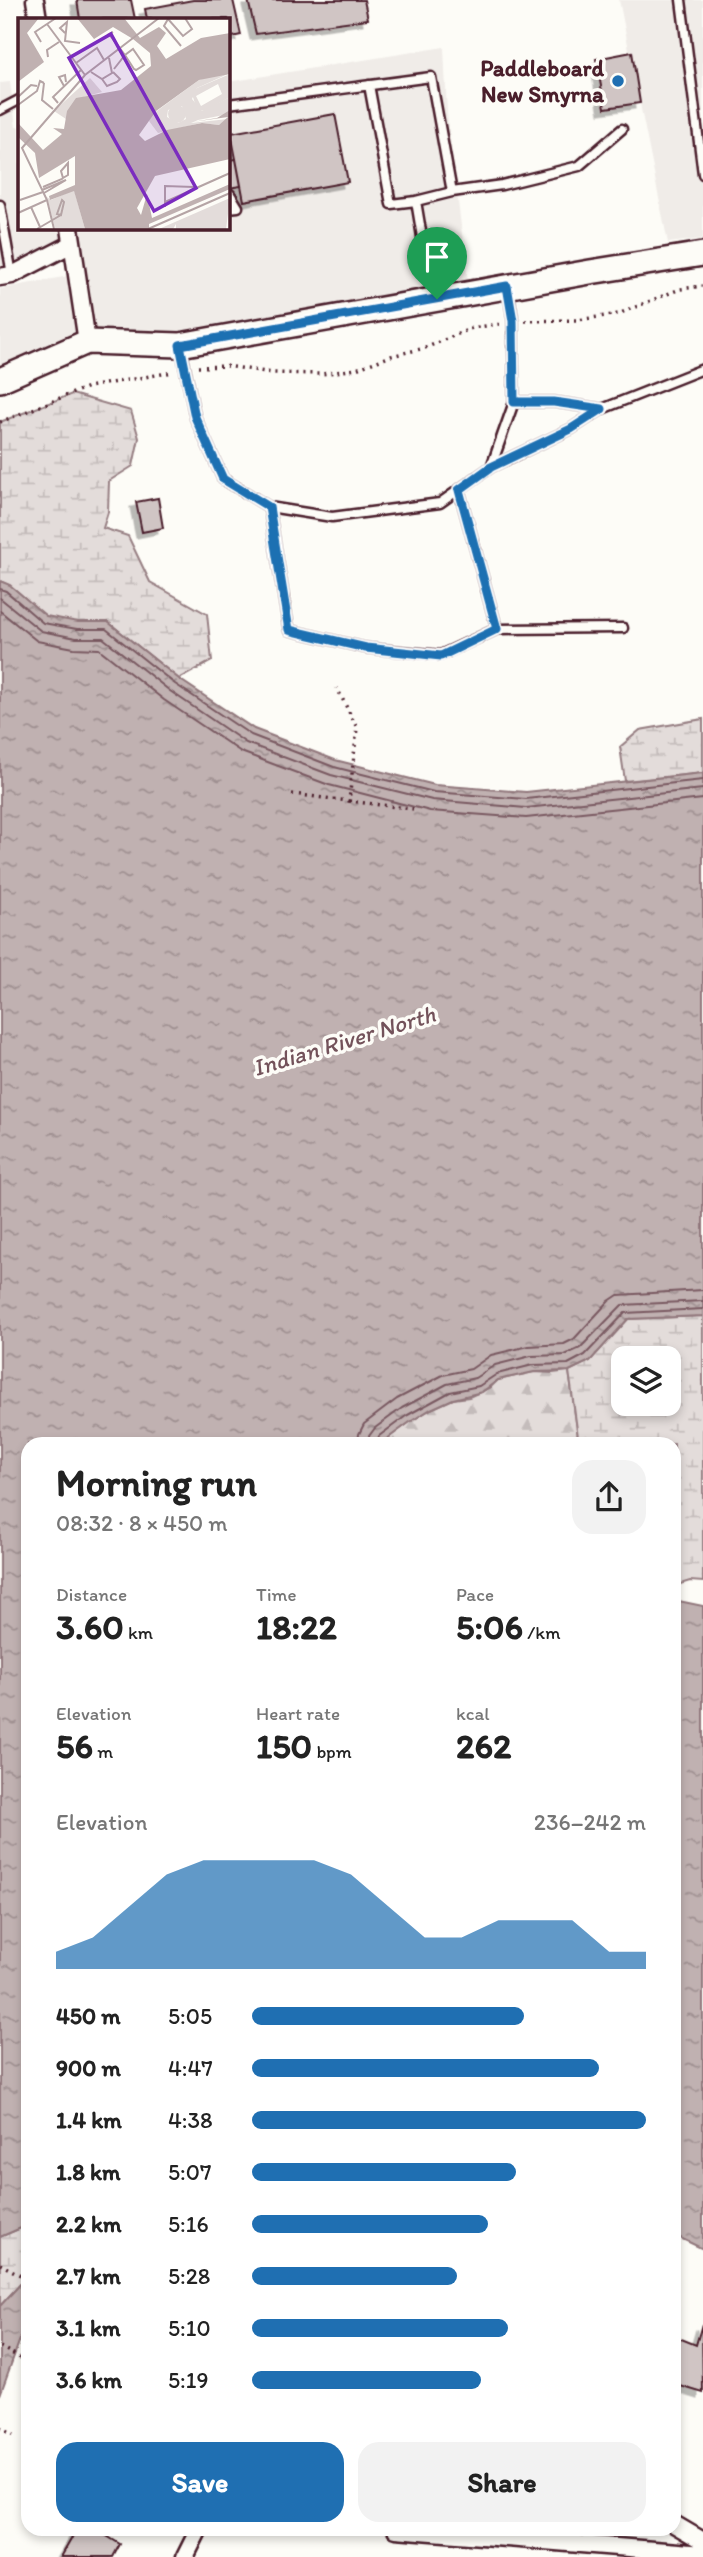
<!DOCTYPE html>
<meta charset="utf-8">
<style>
:root{--surface:#fff;--page:#f2f2f2;--text:#222;--muted:#767676;--accent:#1f6fb2}
body{margin:0;font-family:Itim,sans-serif;background:var(--page);color:var(--text);height:100vh;display:flex;flex-direction:column;font-size:26px;white-space:nowrap}
*{box-sizing:border-box;margin:0}
p{font-size:23px;color:var(--muted)}
.icon{flex:none;width:38px;height:38px;fill:none;stroke:currentColor;stroke-width:2;stroke-linecap:round;stroke-linejoin:round}
.map{position:relative;flex:1;overflow:hidden}
.sheet{position:absolute;left:21px;top:1437px;width:660px;height:1099px;display:flex;flex-direction:column;background:var(--surface);border-radius:21px;box-shadow:0 4px 10px #0003}
.sheet>*{flex:none}
.controls{position:absolute;left:611px;top:1346px;display:grid;gap:14px}
.controls a{display:grid;place-items:center;width:70px;height:70px;border-radius:14px;background:var(--surface);box-shadow:0 4px 10px #0003;font-size:35px}
.pin{position:absolute;display:grid;place-items:center;width:60px;height:60px;color:#fff;margin:-72px -30px;border-radius:50% 50% 50% 0;rotate:-45deg;box-shadow:0 0 7px #0007}
.pin .icon{rotate:45deg}
.round{display:grid;place-items:center;flex:none;width:74px;height:74px;border-radius:21px;background:var(--page)}
.summary{display:flex;align-items:center;justify-content:space-between;height:119px;padding:0 35px}
h1{font-size:38px;font-weight:700;line-height:52px}
.stats{display:grid;grid-template-columns:repeat(3,1fr);gap:10px;height:119px;padding:7px 35px}
.stats div{display:grid;align-content:center}
.stats b{font-size:35px;font-weight:700}
.stats small{font-size:19px;font-weight:400}
.stats p{font-size:19px}
.chart{height:196px;padding:14px 35px}
.chart p{display:flex;justify-content:space-between}
.chart svg{width:100%;height:126px;margin-top:7px;fill:var(--accent);opacity:.7}
.cta{display:flex;gap:14px;margin-top:auto;padding:14px 35px}
.cta a{flex:1;height:80px;border-radius:21px;background:var(--accent);color:#fff;font-size:28px;font-weight:700;line-height:80px;text-align:center}
.cta a+a{background:var(--page);color:var(--text)}
ul{padding:0 35px;list-style:none;font-size:23px}
li{display:grid;grid-template-columns:112px 84px 1fr;align-items:center;height:52px}
li i{height:18px;border-radius:9px;background:var(--accent)}
.map>svg:first-child{display:block}
.built{fill:#f0ece8}
.forest{fill:url(#forest-firs);stroke:#967e82;stroke-width:2}
.wetland{fill:url(#wetland-marsh);stroke:#967e82;stroke-width:2;fill-rule:evenodd}
.water{fill:url(#water-ripples);stroke:#91777b;stroke-width:2}
.lines{fill:none;stroke-linecap:round;stroke-linejoin:round}
.shore{stroke:#795961;stroke-width:2}
.building{fill:#d0c5c4;stroke:#4a1f2b;stroke-width:2;filter:url(#shadow)}
.service-casing{stroke:#4a1f2b;stroke-width:13}
.minor-casing{stroke:#4a1f2b;stroke-width:21}
.secondary-casing{stroke:#4a1f2b;stroke-width:28}
.path{stroke:#4a1f2b;stroke-width:3.5;stroke-dasharray:2 5;stroke-linecap:butt}
.service{stroke:#fdfcf7;stroke-width:8}
.minor{stroke:#fdfcf7;stroke-width:16}
.secondary{stroke:#fdfcf7;stroke-width:23}
.route-casing{stroke:#fff;stroke-width:14}
.route{stroke:#1f6fb2;stroke-width:9}
.poi-dot{fill:#1f6fb2;stroke:#fdfcf7;stroke-width:2.5}
.labels{text-anchor:middle;stroke-width:7;stroke-linejoin:round;paint-order:stroke}
.poi-label{font-size:23px;font-weight:bold;fill:#4a1f2b;stroke:#fdfcf7;text-anchor:end}
.water-label{font-size:24px;font-style:italic;fill:#73525a;stroke:#fdfcf7}
.inset-road{fill:none;stroke:#b5a4a5;stroke-width:2}
.view{fill:#7b2cbf;fill-opacity:0.15;stroke:#7b2cbf;stroke-width:3.5}
.inset-edge{fill:none;stroke:#4a1f2b;stroke-width:3.5}
</style>
<div class="map">
<svg width="703" height="2557" viewBox="0 0 703 2557">
<defs>
<pattern id="forest-firs" width="22" height="20" patternUnits="userSpaceOnUse" patternTransform="scale(1.75)"><rect width="22" height="20" fill="#e3dcda"/><path d="M5 1l3.5 6h-7zM16 11l3.5 6h-7z" fill="#c4bcbb"/></pattern>
<pattern id="wetland-marsh" width="20" height="14" patternUnits="userSpaceOnUse" patternTransform="scale(1.75)"><rect width="20" height="14" fill="#e3dcda"/><path d="M1 5h8M5 5V1M11 12h8M15 12V8" fill="none" stroke="#c4bcbb"/></pattern>
<pattern id="water-ripples" width="26" height="14" patternUnits="userSpaceOnUse" patternTransform="scale(1.75)"><rect width="26" height="14" fill="#c0b1b1"/><path d="M2 4q2-2 4 0t4 0M15 11q2-2 4 0t4 0" fill="none" stroke="#9e8f90"/></pattern>
<filter id="shadow"><feDropShadow dx="-5.5" dy="5.5" stdDeviation="0" flood-color="#0004"/></filter>
</defs>
<rect width="100%" height="100%" fill="#fdfcf7"/>
<filter id="ink" filterUnits="userSpaceOnUse"><feTurbulence type="fractalNoise" baseFrequency=".0143" numOctaves="2"/><feDisplacementMap in="SourceGraphic" scale="14" xChannelSelector="R" yChannelSelector="G"/><feConvolveMatrix kernelMatrix="1 2 1 2 8 2 1 2 1" color-interpolation-filters="sRGB"/></filter>
<g filter="url(#ink)">
<!-- built -->
<path class="built" d="M619,0H703V239L668,243Z
M444,47L447,113L468,282L0,368V289L84,273L82,251L0,266V83L10,82L16,127H19V228H228V82Z"/>
<!-- forest -->
<path class="forest" d="M569,1371L579,1444H380L410,1422L431,1409L453,1399L469,1397L491,1387L498,1380L534,1372L553,1373Z"/>
<!-- wetland -->
<path class="wetland" d="M72,394L131,411L139,438L133,466L109,481L108,512L103,528L128,536L150,582L207,614L212,661L179,679L108,622C88,623 60,626 43,614C28,603 18,588 0,581V422Z
M703,719V773L625,781L620,747L640,730Z
M703,1316V1582L690,1581L674,1586V1444H579L569,1371L590,1361L628,1319ZM623,1358H668V1404H623Z
M28,2225V2280L25,2279L0,2306V2237Z"/>
<!-- water -->
<path class="water" d="M0,581L10,585L46,616L78,622H108L179,679L254,729L335,760L435,785L526,792L703,773V1316L628,1319L590,1361L569,1371L534,1372L498,1380L482,1392L453,1399L431,1409L410,1422L380,1444H28V2225L0,2237Z
M674,1600L703,1606V2249L674,2235Z
M25,2279L28,2280V2317L0,2395V2306Z"/>
<g class="lines">
<!-- shore -->
<path class="shore" d="M0,589L6,591L43,623L77,629H106L175,684L251,735L334,767L434,792L526,799L703,780
M0,598L41,631L76,638H103L170,691L246,743L331,775L432,800L526,808L703,789
M0,611L37,641L74,648L99,649L164,700L241,752L329,785L430,811L526,818L703,799
M358,1444L359,1434L364,1424L397,1399L443,1375L471,1369L491,1355L529,1346L564,1344L574,1339L609,1301L618,1295L703,1290
M368,1444L369,1436L375,1428L402,1408L447,1384L475,1378L495,1365L531,1356L565,1355L580,1348L622,1305L703,1301
M377,1444L379,1436L406,1416L450,1392L479,1386L497,1374L533,1365L568,1364L585,1355L625,1313L703,1309"/>
</g>
<!-- building -->
<path class="building" d="M77,0H131L135,19H80Z
M193,0H233L241,35L228,38V19H147L145,9Z
M248,0H364L368,19L256,34Z
M632,52L640,103L605,108L596,59Z
M335,114L348,182L244,201L231,133Z
M236,159L241,186L228,188V160Z
M158,498L163,528L142,532L136,502Z
M702,2324L703,2393L677,2385L674,2396V2336L696,2345Z
M77,2529H95L120,2544L113,2557H61Z"/>
<g class="lines">
<defs>
<path id="service" d="M681,0L703,174
M369,85L391,204L416,201
M228,104L431,77L452,192
M0,110L19,100
M0,205L12,275
M228,208L238,207L230,194
M436,296L427,267L416,201L452,192L502,185L579,166L622,129
M181,348L195,417L223,479L269,507L332,517L440,503L491,467L514,402L513,321L508,289
M514,402H554L602,409
M491,467L571,429L602,409L703,369
M269,507L289,630L366,648L441,655L497,629L459,490
M497,629L623,628"/>
<path id="minor" d="M35,0L38,19
M70,228L87,342
M0,277L12,275L72,244
M674,2524L703,2541
M396,2529L703,2554
M185,2557L199,2529"/>
<path id="secondary" d="M0,380L87,342L180,345L590,272L703,254"/>
</defs>
<!-- service casing -->
<use href="#service" class="service-casing"/>
<!-- minor casing -->
<use href="#minor" class="minor-casing"/>
<!-- secondary casing -->
<use href="#secondary" class="secondary-casing"/>
<!-- path -->
<path class="path" d="M525,321L578,320L618,314L680,289L703,286
M198,367L226,366L273,373L322,374L356,369L391,356L425,348L472,328L500,324
M0,422L88,387L173,372
M292,794L349,801L357,728L337,688
M349,801L413,809
M0,2264L28,2279
M0,2347L28,2362
M0,2428L13,2435"/>
<!-- service -->
<use href="#service" class="service"/>
<!-- minor -->
<use href="#minor" class="minor"/>
<!-- secondary -->
<use href="#secondary" class="secondary"/>
</g>
</g>
<g class="lines" filter="url(#ink)">
<defs>
<path id="route" d="M507,286L513,321L514,402H554L602,409L571,429L491,467L459,490L497,629L441,656L366,648L289,630L269,507L223,479L195,417L180,345Z"/>
</defs>
<!-- route casing -->
<use href="#route" class="route-casing"/>
<!-- route -->
<use href="#route" class="route"/>
</g>
<!-- markers -->
<circle class="poi-dot" cx="618" cy="81" r="7"/>
<g class="labels">
<!-- poi labels -->
<g class="poi-label">
<text x="604" y="76">Paddleboard<tspan x="604" dy="26">New Smyrna</tspan></text>
</g>
<!-- water labels -->
<g class="water-label">
<text transform="translate(344 1041) rotate(-17)" y="8">Indian River North</text>
</g>
</g>
<!-- overview -->
<g transform="translate(18 18)">
<rect width="212" height="212" fill="#fdfcf7"/>
<path d="M56,172L67,211H37L29,179L33,182Z" fill="#e3dcda"/>
<path d="M212,56V79L187,93L179,92L174,76L179,70ZM200,66L204,76L183,88L178,78ZM150 96a9 9 0 1 1 18 0a9 9 0 1 1-18 0Z" fill="#e3dcda" fill-rule="evenodd"/>
<path d="M199,56H210L179,70L174,81L184,93L212,79L211,96L180,102L173,105L210,101L201,107L183,105L140,115L131,103L132,98L181,62ZM164,88L168,101L160,105L149,99L150,92ZM72,60L84,74L62,80L48,101L36,93ZM212,180L208,211H158V206L155,211H141Z" fill="#e3dcda" fill-rule="evenodd"/>
<path d="M0,0H21L9,15L26,44L0,64ZM59,0H106L122,20L141,9L148,15L139,28L148,41L183,20L212,15V56L181,62L138,93L121,117L127,123L149,112L184,105L201,107L210,99L174,104L199,100L212,92V141L137,158L119,190L123,197L129,176L134,200L212,166V171L131,206V211H67L56,173L32,182L31,178L57,167V138L21,160L17,135L0,119V105L25,132L44,116L35,110L46,111L49,93L58,80L103,72L133,48L132,35L115,21L95,9L76,21Z" fill="#c0b1b1"/>
<path class="inset-road" d="M150,1L165,18L174,11L167,0M150,1L146,8L163,28M29,6L67,57M95,14L91,16L107,37L116,51L118,52L126,47L115,31L107,37L96,51M47,15L42,10L49,4L47,23L62,25M23,24L17,14L38,0M30,39L29,32L41,24M58,45L79,30L86,42M73,54L84,61L94,55L91,40M84,61L89,68L99,64L102,61L95,54M26,65L24,82L35,91M46,68L41,59L47,57L48,64M0,79L13,67L19,68M40,85L35,79L63,52M0,87L19,73L22,63L26,65M25,169L44,161L45,160L50,157V145L43,153L45,160M24,172L48,162L26,175M2,182L25,174M29,182L36,211M44,182L46,184L43,197L39,196ZM147,184L212,155M13,189L22,209M147,189V168L176,169M0,195L29,182L4,130L67,57L141,0M19,211L43,197M130,211L212,175"/>
<path class="view" d="M93,16L178,170L136,193L51,40Z"/>
<rect width="212" height="212" class="inset-edge"/>
</g>
</svg>
<div class="controls">
<a><svg class="icon" aria-label="layers" viewBox="0 0 24 24"><path d="M12 4l9 5-9 5-9-5zM3 14l9 5 9-5"/></svg></a>
</div>
<div class="pin" style="left:437px;top:299px;background:#1e9e55"><svg class="icon" aria-label="arrive" viewBox="0 0 24 24"><path d="M6 21V4h12l-3 4 3 4H6"/></svg></div>
<section class="sheet">
<div class="summary"><div><h1>Morning run</h1><p>08:32 · 8 × 450 m</p></div><a class="round"><svg class="icon" aria-label="share" viewBox="0 0 24 24"><path d="M12 15V3M7 8l5-5 5 5M5 13v7h14v-7"/></svg></a></div>
<div class="stats">
<div><p>Distance</p><b>3.60<small> km</small></b></div>
<div><p>Time</p><b>18:22</b></div>
<div><p>Pace</p><b>5:06<small> /km</small></b></div>
</div>
<div class="stats">
<div><p>Elevation</p><b>56<small> m</small></b></div>
<div><p>Heart rate</p><b>150<small> bpm</small></b></div>
<div><p>kcal</p><b>262</b></div>
</div>
<div class="chart"><p><span>Elevation</span>236–242 m</p>
<svg viewBox="0 0 160 44" preserveAspectRatio="none"><path d="M0 44V38L10 33L20 22L30 11L40 6L50 6L60 6L70 6L80 11L90 22L100 33L110 33L120 27L130 27L140 27L150 38L160 38V44z"/></svg>
</div>
<ul>
<li><b>450 m</b>5:05<i style="width:69%"></i></li>
<li><b>900 m</b>4:47<i style="width:88%"></i></li>
<li><b>1.4 km</b>4:38<i style="width:100%"></i></li>
<li><b>1.8 km</b>5:07<i style="width:67%"></i></li>
<li><b>2.2 km</b>5:16<i style="width:60%"></i></li>
<li><b>2.7 km</b>5:28<i style="width:52%"></i></li>
<li><b>3.1 km</b>5:10<i style="width:65%"></i></li>
<li><b>3.6 km</b>5:19<i style="width:58%"></i></li>
</ul>
<div class="cta"><a>Save</a><a>Share</a></div>
</section>
</div>
